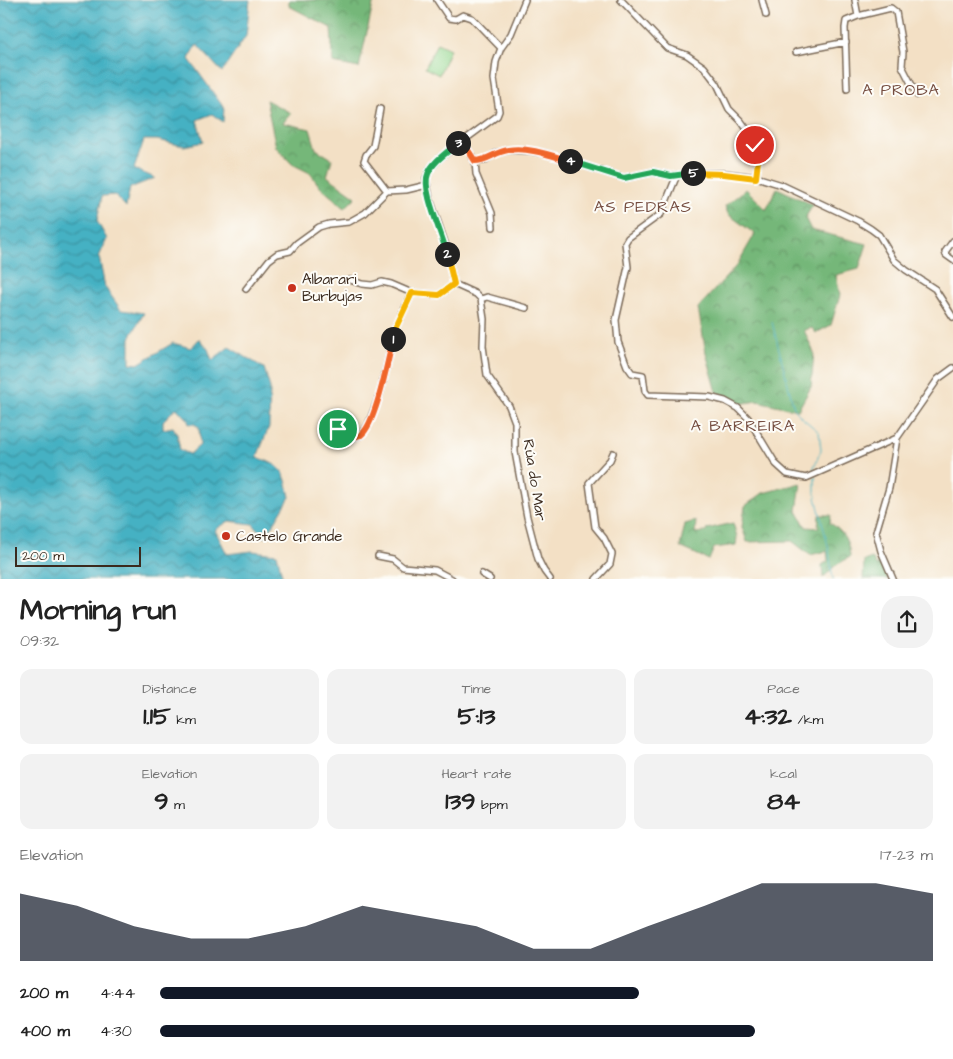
<!DOCTYPE html>
<meta charset="utf-8">
<style>
:root{--surface:#fff;--page:#f2f2f2;--text:#222;--muted:#767676;--accent:#111827}
body{margin:0;font-family:"Architects Daughter",sans-serif;background:var(--page);color:var(--text);height:100vh;display:flex;flex-direction:column;font-size:19px;white-space:nowrap}
*{box-sizing:border-box;margin:0}
p{font-size:16px;color:var(--muted)}
.icon{flex:none;width:28px;height:28px;fill:none;stroke:currentColor;stroke-width:2;stroke-linecap:round;stroke-linejoin:round}
.map{position:relative;height:579px;overflow:hidden}
.side{display:flex;flex-direction:column;background:var(--surface);flex:1}
.side>*{flex:none}
.scale{position:absolute;left:15px;bottom:12px;width:126px;box-sizing:border-box;padding-left:5px;border:2px solid #3b2a1e;border-top:0;font-size:14px;line-height:18px;white-space:nowrap;color:#3b2a1e;-webkit-text-stroke:4px #fdfcf7;paint-order:stroke}
.pin{position:absolute;display:grid;place-items:center;width:42px;height:42px;color:#fff;margin:-21px;border:2px solid #fff;border-radius:50%;box-shadow:0 1px 5px #0007}
.km{position:absolute;width:25px;height:25px;margin:-12px;border-radius:50%;background:#222;color:#fff;font-size:14px;line-height:25px;text-align:center}
.round{display:grid;place-items:center;flex:none;width:52px;height:52px;border-radius:20px;background:var(--page)}
.head{display:flex;align-items:center;justify-content:space-between;height:85px;padding:0 20px}
h1{font-size:28px;font-weight:700;line-height:38px}
.stats{display:grid;grid-template-columns:repeat(3,1fr);gap:8px;height:85px;padding:5px 20px}
.stats div{display:grid;align-content:center;border-radius:12px;background:var(--page);text-align:center}
.stats b{font-size:25px;font-weight:700}
.stats small{font-size:14px;font-weight:400}
.stats p{font-size:14px}
.chart{height:140px;padding:10px 20px}
.chart p{display:flex;justify-content:space-between}
.chart svg{width:100%;height:90px;margin-top:5px;fill:var(--accent);opacity:.7}
ul{padding:0 20px;list-style:none;font-size:16px}
li{display:grid;grid-template-columns:80px 60px 1fr;align-items:center;height:38px}
li i{height:12px;border-radius:6px;background:var(--accent)}
.map>svg:first-child{display:block}
.green{fill:#92d68e;stroke:#668056}
.forest{fill:url(#forest-crowns);stroke:#58704c}
.water{fill:url(#water-waves);stroke:#406e70;fill-rule:evenodd}
.lines{fill:none;stroke-linecap:round;stroke-linejoin:round}
.stream{stroke:#45b1c3;stroke-width:1}
.minor-casing{stroke:#7b6a58;stroke-width:8}
.minor{stroke:#fff;stroke-width:5}
.split-1-casing{stroke:#fff;stroke-width:10}
.split-2-casing{stroke:#fff;stroke-width:10}
.split-3-casing{stroke:#fff;stroke-width:10}
.split-4-casing{stroke:#fff;stroke-width:10}
.split-5-casing{stroke:#fff;stroke-width:10}
.split-6-casing{stroke:#fff;stroke-width:10}
.split-1{stroke:#f0652b;stroke-width:6}
.split-2{stroke:#f5b400;stroke-width:6}
.split-3{stroke:#22a559;stroke-width:6}
.split-4{stroke:#f0652b;stroke-width:6}
.split-5{stroke:#22a559;stroke-width:6}
.split-6{stroke:#f5b400;stroke-width:6}
.poi-dot{fill:#c8321e;stroke:#fdfcf7;stroke-width:2}
.labels{text-anchor:middle;stroke-width:4;stroke-linejoin:round;paint-order:stroke}
.poi-label{font-size:15px;fill:#3b2a1e;stroke:#fdfcf7;text-anchor:start}
.street-label{font-size:15px;fill:#3b2a1e;stroke:#fdfcf7}
.neighbourhood-label{font-size:16px;letter-spacing:1px;fill:#764e41;stroke:#fdfcf7}
</style>
<div class="map">
<svg width="953" height="579" viewBox="0 0 953 579">
<defs>
<pattern id="forest-crowns" width="20" height="18" patternUnits="userSpaceOnUse" patternTransform="scale(1.25)"><rect width="20" height="18" fill="#75b779"/><path d="M2 6a3 3 0 1 1 6 0M12 15a3 3 0 1 1 6 0" fill="none" stroke="#619563"/></pattern>
<pattern id="water-waves" width="16" height="10" patternUnits="userSpaceOnUse" patternTransform="scale(1.25)"><rect width="16" height="10" fill="#45b1c3"/><path d="M0 5q4-4 8 0t8 0" fill="none" stroke="#3b909e"/></pattern>
</defs>
<rect width="100%" height="100%" fill="#fdfcf7"/>
<filter id="ink" filterUnits="userSpaceOnUse"><feTurbulence type="fractalNoise" baseFrequency=".02" numOctaves="2"/><feDisplacementMap in="SourceGraphic" scale="10" xChannelSelector="R" yChannelSelector="G"/><feConvolveMatrix kernelMatrix="1 2 1 2 8 2 1 2 1" color-interpolation-filters="sRGB"/></filter>
<filter id="wash" filterUnits="userSpaceOnUse"><feTurbulence type="fractalNoise" baseFrequency=".0096" numOctaves="4" result="noise"/><feDisplacementMap in="SourceGraphic" scale="20" xChannelSelector="R" yChannelSelector="G"/><feGaussianBlur stdDeviation="1.12" result="paint"/><feColorMatrix in="noise" values="0 0 0 0 0 0 0 0 0 0 0 0 0 0 0 0 0 1.4 0 .05"/><feComposite in="paint" operator="in"/></filter>
<g filter="url(#wash)">
<rect width="100%" height="100%" fill="#f3e0c5"/>
<!-- green -->
<path class="green" d="M437,43L450,49L439,75L425,68Z"/>
<!-- forest -->
<path class="forest" d="M289,0H374L359,68L333,63L331,28L289,6Z
M266,100L291,113L283,123L310,129L316,149L332,159L327,176L356,197L345,208L320,187L310,173L292,164L276,147Z
M777,188L813,205L805,218L811,230L867,244L859,269L836,275L840,295L831,325L816,333L812,328L804,330L814,353L811,387L798,410L757,401L739,404L717,392L706,353L698,308L737,265L755,234L728,214L725,206L746,189L764,207L766,210Z
M801,483L797,511L806,527L818,528L819,515H831L830,523C843,531 849,541 850,557L836,565L823,578L822,565L828,561L827,551L810,555L792,541L747,542L742,527L745,506L763,493Z
M696,521L695,533L706,532L707,529L733,523L737,537L736,545L714,548L709,560L680,547L685,524Z
M872,558L877,567L880,558L888,576L887,579H863L864,561Z"/>
<!-- water -->
<path class="water" d="M0,0H250L246,36L222,72L197,45L189,59L224,108L223,122L212,114L197,120L203,142L184,146L157,140H144L134,169L155,178L130,188L126,207L115,195L102,196L97,221L107,239L99,257L105,287L121,310L144,313L130,338V363L138,364L173,343L191,348L199,339L208,349L212,360L229,347L264,368L270,388L269,427L257,457C283,467 284,469 290,497L265,538L253,524L229,521L215,530L227,554L252,551L277,554L283,579H0ZM176,408L187,418L189,424H194L199,427L200,445L190,454L180,450L177,434L173,427L163,429V421Z"/>
<g class="lines">
<!-- stream -->
<path class="stream" d="M772,322L794,408L801,417L819,432L821,450L814,467V472
M815,476V493L828,546L833,579"/>
</g>
</g>
<g filter="url(#ink)">
<g class="lines">
<defs>
<path id="minor" d="M437,0L449,18L456,19L463,15L472,18L501,48
M525,0L511,34L501,48L496,62L494,79L499,111L497,116L440,158L430,169L426,178L430,199L445,243L454,284L476,294L481,299L484,319L483,346L487,375L509,406L515,422V452L527,517L538,559L544,571L550,579
M621,0L667,48L687,55L704,67L717,84L729,109L741,121L749,132L755,145L758,161L756,177L782,185L858,221L871,229L879,235L894,260L906,270L935,289L953,317
M762,0L766,15
M858,16L891,8L896,12L903,52L902,66L917,95
M796,52L846,42
M847,89L845,28L846,21L858,16L855,0
M380,109L373,146L366,155L364,161L387,191
M462,141L475,161L476,174L492,213L493,227
M475,161H484L496,153L509,150L531,151L547,154L624,178L653,172L671,176L695,173H724L756,177
M677,175L661,214L628,238L625,243L628,267L616,320L618,342L627,366L632,373L643,375L645,391L648,395L709,397L725,401L738,408L748,418L776,464L787,474L806,478L897,438L938,379L953,368
M953,241L945,252L946,255L953,260
M350,280L362,284L372,285L382,282L391,284L412,293L439,295L454,284
M246,289L269,260L277,254L290,251L297,243L319,227L329,224L349,222L365,213L387,191L406,190L427,185
M481,299L487,297L526,308
M324,420L353,437L361,435L368,425L380,394L396,327L412,293
M378,556L393,559L403,567L435,570L452,579
M482,574L490,579
M596,579L610,564L612,554L604,538L595,527L589,483L610,460L613,453
M893,579L881,551L876,532L889,488L897,438"/>
</defs>
<!-- minor casing -->
<use href="#minor" class="minor-casing"/>
<!-- minor -->
<use href="#minor" class="minor"/>
</g>
</g>
<g class="lines" filter="url(#ink)">
<defs>
<path id="split-1" d="M338,429L353,437C354,437 360,435 361,435C376,424 388,359 393,339"/>
<path id="split-2" d="M393,339L396,327L412,293L439,295L454,284L447,254"/>
<path id="split-3" d="M447,254C443,236 421,189 428,174C433,161 448,152 458,143"/>
<path id="split-4" d="M458,143L462,141L475,161C487,161 495,152 508,150C529,147 550,155 570,161"/>
<path id="split-5" d="M570,161L624,178L653,172L671,176L693,173"/>
<path id="split-6" d="M693,173L724,174L756,178L758,161L755,145"/>
</defs>
<!-- split-1 casing -->
<use href="#split-1" class="split-1-casing"/>
<!-- split-2 casing -->
<use href="#split-2" class="split-2-casing"/>
<!-- split-3 casing -->
<use href="#split-3" class="split-3-casing"/>
<!-- split-4 casing -->
<use href="#split-4" class="split-4-casing"/>
<!-- split-5 casing -->
<use href="#split-5" class="split-5-casing"/>
<!-- split-6 casing -->
<use href="#split-6" class="split-6-casing"/>
<!-- split-1 -->
<use href="#split-1" class="split-1"/>
<!-- split-2 -->
<use href="#split-2" class="split-2"/>
<!-- split-3 -->
<use href="#split-3" class="split-3"/>
<!-- split-4 -->
<use href="#split-4" class="split-4"/>
<!-- split-5 -->
<use href="#split-5" class="split-5"/>
<!-- split-6 -->
<use href="#split-6" class="split-6"/>
</g>
<!-- markers -->
<g class="poi-dot">
<circle cx="292" cy="288" r="5"/>
<circle cx="226" cy="536" r="5"/>
</g>
<g class="labels">
<!-- poi labels -->
<g class="poi-label">
<text x="302" y="284">Albarari<tspan x="302" dy="17">Burbujas</tspan></text>
<text x="236" y="541">Castelo Grande</text>
</g>
<!-- street labels -->
<g class="street-label">
<text transform="translate(535 480) rotate(81)" y="5">Rúa do Mar</text>
</g>
<!-- neighbourhood labels -->
<g class="neighbourhood-label">
<text x="901" y="95">A PROBA</text>
<text x="643" y="212">AS PEDRAS</text>
<text x="743" y="431">A BARREIRA</text>
</g>
</g>
</svg>
<div class="scale">200 m</div>
<div class="pin" style="left:338px;top:429px;background:#1e9e55"><svg class="icon" aria-label="arrive" viewBox="0 0 24 24"><path d="M6 21V4h12l-3 4 3 4H6"/></svg></div>
<div class="pin" style="left:755px;top:145px;background:#d93025"><svg class="icon" aria-label="check" viewBox="0 0 24 24"><path d="M5 12l5 5 9-10"/></svg></div>
<b class="km" style="left:393px;top:339px">1</b>
<b class="km" style="left:447px;top:254px">2</b>
<b class="km" style="left:458px;top:143px">3</b>
<b class="km" style="left:570px;top:161px">4</b>
<b class="km" style="left:693px;top:173px">5</b>
</div>
<section class="side">
<div class="head"><div><h1>Morning run</h1><p>09:32</p></div><a class="round"><svg class="icon" aria-label="share" viewBox="0 0 24 24"><path d="M12 15V3M7 8l5-5 5 5M5 13v7h14v-7"/></svg></a></div>
<div class="stats">
<div><p>Distance</p><b>1.15<small> km</small></b></div>
<div><p>Time</p><b>5:13</b></div>
<div><p>Pace</p><b>4:32<small> /km</small></b></div>
</div>
<div class="stats">
<div><p>Elevation</p><b>9<small> m</small></b></div>
<div><p>Heart rate</p><b>139<small> bpm</small></b></div>
<div><p>kcal</p><b>84</b></div>
</div>
<div class="chart"><p><span>Elevation</span>17–23 m</p>
<svg viewBox="0 0 160 44" preserveAspectRatio="none"><path d="M0 44V11L10 17L20 27L30 33L40 33L50 27L60 17L70 22L80 27L90 38L100 38L110 27L120 17L130 6L140 6L150 6L160 11V44z"/></svg>
</div>
<ul>
<li><b>200 m</b>4:44<i style="width:62%"></i></li>
<li><b>400 m</b>4:30<i style="width:77%"></i></li>
</ul>
</section>
